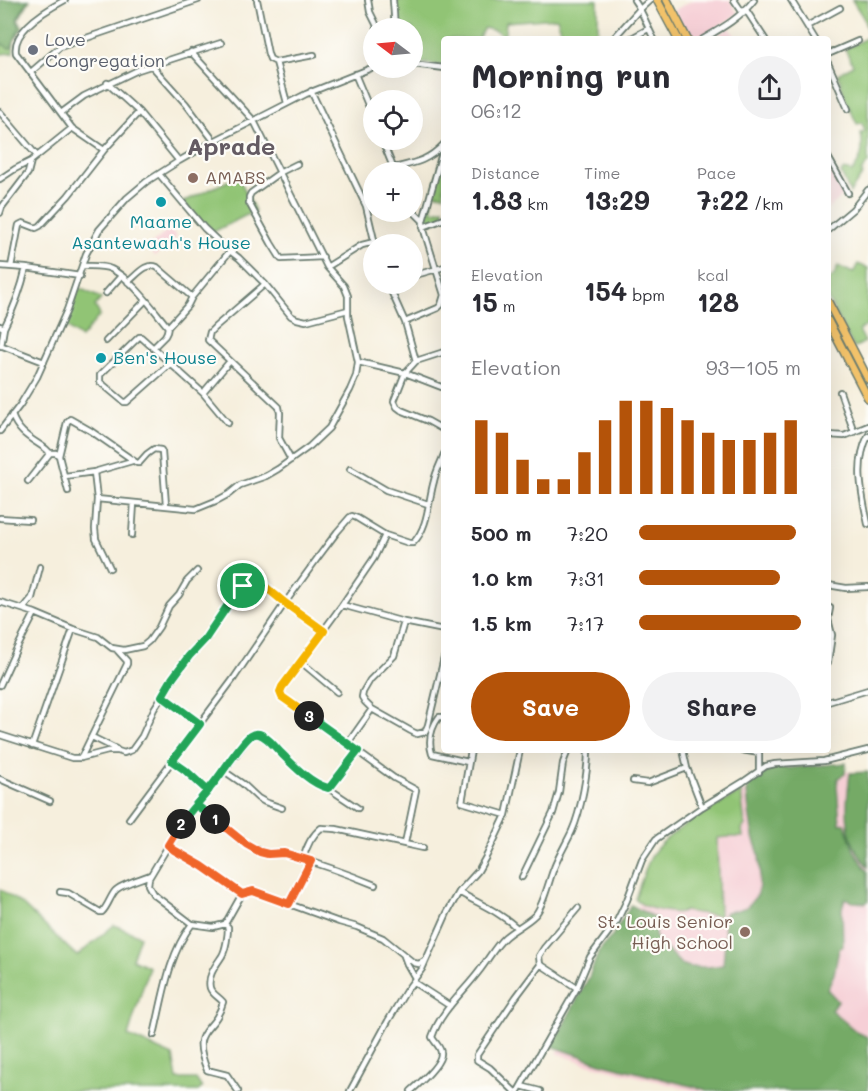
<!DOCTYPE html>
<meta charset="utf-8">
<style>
:root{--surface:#fff;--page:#f2f2f3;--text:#2b2b33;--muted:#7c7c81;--accent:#b45309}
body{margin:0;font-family:Mali,sans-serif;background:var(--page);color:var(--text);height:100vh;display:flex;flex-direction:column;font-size:22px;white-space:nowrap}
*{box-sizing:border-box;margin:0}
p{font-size:20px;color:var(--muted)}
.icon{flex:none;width:33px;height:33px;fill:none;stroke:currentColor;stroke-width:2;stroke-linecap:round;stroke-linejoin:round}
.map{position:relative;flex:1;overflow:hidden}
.details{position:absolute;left:441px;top:36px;width:390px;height:717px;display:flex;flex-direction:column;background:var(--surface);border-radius:6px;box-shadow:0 6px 24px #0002}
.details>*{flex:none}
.needle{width:39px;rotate:286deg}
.buttons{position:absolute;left:363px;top:18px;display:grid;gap:12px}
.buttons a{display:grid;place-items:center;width:60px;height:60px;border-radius:50%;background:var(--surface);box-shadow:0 6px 24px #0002;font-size:30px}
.pin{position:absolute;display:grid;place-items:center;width:51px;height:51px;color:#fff;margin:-26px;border:3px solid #fff;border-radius:50%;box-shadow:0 2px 6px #0007}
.km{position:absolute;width:30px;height:30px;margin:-15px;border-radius:50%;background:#222;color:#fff;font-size:16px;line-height:30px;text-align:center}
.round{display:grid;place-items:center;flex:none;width:63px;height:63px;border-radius:32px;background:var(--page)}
.head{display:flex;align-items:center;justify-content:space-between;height:102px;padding:0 30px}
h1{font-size:33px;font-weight:700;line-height:45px}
.metrics{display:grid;grid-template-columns:repeat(3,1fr);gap:9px;height:102px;padding:6px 30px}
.metrics div{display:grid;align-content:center}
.metrics b{font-size:26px;font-weight:700}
.metrics small{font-size:16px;font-weight:400}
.metrics p{font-size:16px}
.chart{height:168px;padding:12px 30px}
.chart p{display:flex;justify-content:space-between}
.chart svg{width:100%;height:108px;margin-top:6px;stroke:var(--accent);stroke-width:6}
.primary-button{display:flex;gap:12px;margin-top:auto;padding:12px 30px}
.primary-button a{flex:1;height:69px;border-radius:36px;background:var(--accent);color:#fff;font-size:24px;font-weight:700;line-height:69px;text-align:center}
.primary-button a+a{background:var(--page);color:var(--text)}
ul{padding:0 30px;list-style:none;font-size:20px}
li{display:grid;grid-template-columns:96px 72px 1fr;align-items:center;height:45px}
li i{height:15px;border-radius:8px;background:var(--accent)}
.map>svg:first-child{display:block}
.built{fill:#f6cfd6}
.green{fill:#91c474;stroke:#588054;stroke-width:1.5}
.forest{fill:#74aa66;stroke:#4a744d;stroke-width:1.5}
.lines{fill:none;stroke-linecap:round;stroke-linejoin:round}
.minor-casing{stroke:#6a7b6f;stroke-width:8}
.trunk-casing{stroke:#6a7b6f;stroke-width:10}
.minor{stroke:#fff;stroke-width:4.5}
.trunk{stroke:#f2c26a;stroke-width:7}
.split-1-casing{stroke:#fff;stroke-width:12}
.split-2-casing{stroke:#fff;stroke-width:12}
.split-3-casing{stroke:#fff;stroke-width:12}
.split-4-casing{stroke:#fff;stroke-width:12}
.split-1{stroke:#22a559;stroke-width:8}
.split-2{stroke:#f0652b;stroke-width:8}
.split-3{stroke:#22a559;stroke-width:8}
.split-4{stroke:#f5b400;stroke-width:8}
.worship-dot{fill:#6b7280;stroke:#fdfcf7;stroke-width:2}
.education-dot{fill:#8d6e63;stroke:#fdfcf7;stroke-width:2}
.culture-dot{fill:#0f9aa8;stroke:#fdfcf7;stroke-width:2}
.labels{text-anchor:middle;stroke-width:4.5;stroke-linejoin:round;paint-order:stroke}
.worship-label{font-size:18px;fill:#5b616d;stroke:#fdfcf7;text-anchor:start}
.education-label{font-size:18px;fill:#785e54;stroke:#fdfcf7;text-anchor:start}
.culture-label{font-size:18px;fill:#0d838f;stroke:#fdfcf7}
.district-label{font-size:24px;font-weight:bold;fill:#645b63;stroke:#fdfcf7}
</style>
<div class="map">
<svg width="868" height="1091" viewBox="0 0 868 1091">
<rect width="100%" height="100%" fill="#fdfcf7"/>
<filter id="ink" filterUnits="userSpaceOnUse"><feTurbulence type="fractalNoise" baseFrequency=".0167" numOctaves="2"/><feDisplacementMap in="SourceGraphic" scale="12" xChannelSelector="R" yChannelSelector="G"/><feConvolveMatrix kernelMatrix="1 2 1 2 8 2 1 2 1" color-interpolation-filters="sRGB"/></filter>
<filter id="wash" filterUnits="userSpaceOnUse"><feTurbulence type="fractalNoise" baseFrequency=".008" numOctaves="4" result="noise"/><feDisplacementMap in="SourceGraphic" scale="24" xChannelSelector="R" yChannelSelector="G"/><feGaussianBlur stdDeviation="1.35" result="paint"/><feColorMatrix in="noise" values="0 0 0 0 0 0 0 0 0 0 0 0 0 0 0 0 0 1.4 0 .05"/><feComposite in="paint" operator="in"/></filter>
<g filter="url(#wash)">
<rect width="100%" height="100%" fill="#f6efdd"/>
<!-- built -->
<path class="built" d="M693,0H730L738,14L698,39H689L674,10Z
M730,28L737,39H711Z
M828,162L846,193L828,209Z
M170,229L177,237L155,256L148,247Z
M790,770L868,772V1091H695L584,1063L557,1053L565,1042L605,958L638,907L664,850L753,786Z"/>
<!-- green -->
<path class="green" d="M28,0H30L18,20L23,27L14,41L13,53L0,54V46L3,44L11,48L20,26L17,20Z
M396,0H598V30L578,39H564L557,18L506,22L505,34L503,36L496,31L484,28L478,39H444V66L413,62L412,28H398Z
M852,0H868V33L863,17Z
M868,37V163L861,172L863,174L850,193L841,173L844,170L852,172C862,158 864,150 861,133L865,131L862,123L857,124L845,98L838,74L853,65L845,49Z
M444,152V195L432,193Z
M238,176L255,211L211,233L183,202Z
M433,198L432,208L433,211L444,209V218L431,223L427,222L426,219L430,199Z
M858,264L868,268V325L859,330L865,342L854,348L828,299V278L833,277L838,266L853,273Z
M79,288L101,298V299L95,306L100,315L81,338L64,325Z
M741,792L745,825L742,829L743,837H728L717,838L719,916L684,911L681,913C667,912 644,909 635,899C640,884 645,868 652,855C664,833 717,806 741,792Z
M0,889L23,905L77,956L114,925L140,936L132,959L149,967L128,1036L173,1056L177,1079H196L202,1088L198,1091H0Z"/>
<!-- forest -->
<path class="forest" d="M0,0H28L17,19L18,23L20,26L11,48H8L3,44L0,46Z
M846,763L845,774L838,778L837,786L840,824L845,823L854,851L868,872V901L866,903L853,902L845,898L842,908L843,946L839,949L834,974L827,989L838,1001L831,1010L858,1033L868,1037V1091H711L604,1064L552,1046L589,977L599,951L612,936L631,905L655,918V936L659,942L681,964L690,967H708L723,965L725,942L724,917L726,912L738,910L747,907L758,894L760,871L759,854L753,837L749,812L747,792L748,786L756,778L776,767L788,768Z
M868,772V867C863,860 856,852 853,843C844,821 847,796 850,773Z"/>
</g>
<g filter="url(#ink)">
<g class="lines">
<defs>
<path id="minor" d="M65,0C48,9 12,30 16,53L72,128L104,150
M257,0L268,54L270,59L276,62L314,55
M368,0L370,12L376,24L377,28
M393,0L395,28
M634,0C643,12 647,26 654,39
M734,0L743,13
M791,0L815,39
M746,10L765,39
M807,26L840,8
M613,39L638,11L650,0
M630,39L648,29
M703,39C722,28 740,18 754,0
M828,54L858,41
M276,62L287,103
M828,63L848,109
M412,64L444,68
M151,65L186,104L214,141
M31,72L60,47L198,0
M355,74L374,119
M107,83L139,112L179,161
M311,91L366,206L375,244
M0,112L37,156
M61,113L84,96L138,70L221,43
M382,140L395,172
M828,157L848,193
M297,164L279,173L251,193L249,197V203L271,243L281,259L323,257
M393,168C415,163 428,161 444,144
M159,174L204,228L221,244L239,258L265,284L291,316L297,319L306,321L348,310
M0,179L15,169L31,161
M0,213L2,207L28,173L31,161L72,128
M423,221L444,146
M423,227L444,219
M828,230L853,209L868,190
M0,266L26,268L80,276
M83,266C92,266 103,265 111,269C131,278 154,310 168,327
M11,267L19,225L23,223L36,228L40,226L68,196L104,150L139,112
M327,267L362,245L374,242
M412,276L444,267
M128,282C137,275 146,262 157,267L192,297
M265,284L215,327L210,332L208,340L279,407L280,413L279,438L291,460
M388,284L405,322L416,361
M106,293L121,276
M405,322L438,308L441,305L444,295L423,227V221L412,210
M0,326L4,328L1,346
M4,328C14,308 21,290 26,268
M106,341L146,300
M0,345L44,362
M153,348L165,336L167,332L168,327L188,305L192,297L230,251
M444,352L416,361L405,373L394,401L397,407L401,410L428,421L444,430
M358,362L405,373L444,388
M170,364L127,402H124L100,382V375L139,337H141L203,393L228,423
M840,392L854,432
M203,393L230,361
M12,415C18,433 32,439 46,449L50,453H56L59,456
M0,431L20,405L37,377L67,310L86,254L99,230L127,198L146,182L179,161L214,141L306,94L374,67
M828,435L844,436L868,426
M868,436C854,464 862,495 868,524
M350,469L386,490L428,504
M94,472L97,499L95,529L96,539L110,568
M65,476L94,472L132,461
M28,481L50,453
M68,491L59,456L67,422L70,419L91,431L137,463H139L147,454L154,449L161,450L162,452L166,505
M97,499L196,509L218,500L229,494L240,485L266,476L278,469L310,446L329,428L350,390L356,376L358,362L348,316V296L344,286L327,267L254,121L191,52
M0,518L30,520
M132,535L134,503
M385,535L374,558L342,605L282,687L280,692L282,697L394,778L416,790L405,843
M828,585L846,588L868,587
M0,602L35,613L73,629L98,637L112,648L124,650L143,646L149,641L159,627L169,606L179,595L187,581L197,571
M342,605L404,622L444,630
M23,609L32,598L40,567
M404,622L394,656L370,680L363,692L362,697L365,702L372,709L411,731L417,734L425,732L428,725L444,658
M301,662L337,692
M828,663L832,635L828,619L830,608
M0,685L16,650L35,613
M162,696L200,724
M828,702L868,690
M444,717H439C431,728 428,741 432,754L468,762
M0,735L72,758H81L108,751H118L124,753L132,750L142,736L154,709L173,679L189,656L205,639L236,593L248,582L256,581L262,584L285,603L324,631
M92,737L116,749
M348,743L372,709
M32,746L73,629
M471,750L462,802L506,815
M683,750L687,768L702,807
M742,750L759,753V772
M358,751L331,786L328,788C302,780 285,753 264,737L257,734L251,735L208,791L186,816L149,878L148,885L153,894L192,924L213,927L225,924L242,894L253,891L339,922L357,927L383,938L414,963L419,964L426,960
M81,758L127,664V661L117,650
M172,761L185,770L208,791
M224,771L243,784L258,798L265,802L282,808
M0,779L50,801
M633,781L648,783L687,768
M328,788L358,808
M196,805C216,820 236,840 260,851C269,856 277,852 287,854C317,863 346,873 375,885
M129,819L234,678L285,603L319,556L337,532L350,517L352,516L357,518L385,535L409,543H413C429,527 428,501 434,481C436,471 441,463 444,454
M168,845L174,850L202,866L242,894
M303,860C306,847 311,836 321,828L336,829L423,848
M522,877L553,813L559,792L563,763L568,750
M60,892L68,893L100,912H102C108,906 110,897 115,891C121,884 141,879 150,875
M459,892C479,904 500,912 517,928
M289,904L311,861
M225,924L228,927C228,935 226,949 222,956C216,965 207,976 210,988C212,994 219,997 223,1002C214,1036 189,1025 207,1070L227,1075L238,1091
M404,956L407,964L415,978
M540,965L539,956L544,948L578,908
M540,965L543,966L577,988
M413,982L450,1006
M154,1035C163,998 168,955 192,924
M521,1086L540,1091
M350,1091L388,1021L406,991L422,969L447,913L459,892L478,871L487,855L506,815L520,750
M411,1091C419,1084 442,1064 441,1053C441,1047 434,1042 432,1037C441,1010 464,992 480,970C488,960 495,946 505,937C514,929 526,924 535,915C543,907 549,880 554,868C559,855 566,844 572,831C581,811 588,772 588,750
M514,1091L490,1068L477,1060V1055L516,997L540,965
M518,1091L577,988L590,957L617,921L627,900L642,860L656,839L702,807L743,782L766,766L775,764L824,761L868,750"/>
<path id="trunk" d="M657,0L678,39
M667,0L687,39
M828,302L868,379
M828,321L868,398"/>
</defs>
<!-- minor casing -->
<use href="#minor" class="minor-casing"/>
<!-- trunk casing -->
<use href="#trunk" class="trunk-casing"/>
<!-- minor -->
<use href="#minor" class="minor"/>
<!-- trunk -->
<use href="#trunk" class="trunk"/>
</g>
</g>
<g class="lines" filter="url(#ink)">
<defs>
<path id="split-1" d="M215,819L196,805L208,791L185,770L172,761L200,724L162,696L172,679L189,656L205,639L236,593L243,586"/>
<path id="split-2" d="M181,824L168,845L174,850L202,866L242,894L253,891L289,904L311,861L284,853L268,854L260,852L246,844L215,819"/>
<path id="split-3" d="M181,824C189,811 201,800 210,788C223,773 236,749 250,736C253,734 255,733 259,734C267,736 274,746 280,752C293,765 310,783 328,788L331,786L358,751L309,716"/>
<path id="split-4" d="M243,586L248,582L252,581L262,584L285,603L324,631L282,687L280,692L282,697L309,716"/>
</defs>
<!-- split-1 casing -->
<use href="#split-1" class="split-1-casing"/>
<!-- split-2 casing -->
<use href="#split-2" class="split-2-casing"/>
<!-- split-3 casing -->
<use href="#split-3" class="split-3-casing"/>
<!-- split-4 casing -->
<use href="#split-4" class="split-4-casing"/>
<!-- split-1 -->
<use href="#split-1" class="split-1"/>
<!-- split-2 -->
<use href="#split-2" class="split-2"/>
<!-- split-3 -->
<use href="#split-3" class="split-3"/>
<!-- split-4 -->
<use href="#split-4" class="split-4"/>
</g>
<!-- markers -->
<circle class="worship-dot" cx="33" cy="50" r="6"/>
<g class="education-dot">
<circle cx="193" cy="178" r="6"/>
<circle cx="745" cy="932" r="6"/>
</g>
<g class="culture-dot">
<circle cx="161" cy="202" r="6"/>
<circle cx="101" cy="358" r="6"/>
</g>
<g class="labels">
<!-- worship labels -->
<g class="worship-label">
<text x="45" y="46">Love<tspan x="45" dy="21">Congregation</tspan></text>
</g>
<!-- education labels -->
<g class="education-label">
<text x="205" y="184">AMABS</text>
<text x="733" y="928" text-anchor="end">St. Louis Senior<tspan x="733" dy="21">High School</tspan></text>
</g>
<!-- culture labels -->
<g class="culture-label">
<text x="161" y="228">Maame<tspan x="161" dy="21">Asantewaah's House</tspan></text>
<text x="113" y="364" text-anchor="start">Ben's House</text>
</g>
<!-- district labels -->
<g class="district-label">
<text x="231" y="155">Aprade</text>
</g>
</g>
</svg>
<div class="buttons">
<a><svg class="needle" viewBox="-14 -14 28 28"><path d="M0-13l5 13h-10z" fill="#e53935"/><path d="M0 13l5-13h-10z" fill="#7c7c81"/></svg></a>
<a><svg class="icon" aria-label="locate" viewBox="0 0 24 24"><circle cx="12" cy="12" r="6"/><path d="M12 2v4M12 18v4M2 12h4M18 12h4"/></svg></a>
<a>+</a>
<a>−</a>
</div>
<div class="pin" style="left:243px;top:586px;background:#1e9e55"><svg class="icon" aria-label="arrive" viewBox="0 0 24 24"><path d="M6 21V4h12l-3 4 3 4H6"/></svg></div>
<b class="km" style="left:215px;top:819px">1</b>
<b class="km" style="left:181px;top:824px">2</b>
<b class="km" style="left:309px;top:716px">3</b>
<section class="details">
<div class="head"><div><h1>Morning run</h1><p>06:12</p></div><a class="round"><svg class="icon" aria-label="share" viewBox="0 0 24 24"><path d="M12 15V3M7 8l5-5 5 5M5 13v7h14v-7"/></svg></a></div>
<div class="metrics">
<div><p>Distance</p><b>1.83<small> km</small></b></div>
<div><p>Time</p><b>13:29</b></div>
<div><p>Pace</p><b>7:22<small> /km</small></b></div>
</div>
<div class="metrics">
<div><p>Elevation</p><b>15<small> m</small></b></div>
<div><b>154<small> bpm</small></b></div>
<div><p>kcal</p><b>128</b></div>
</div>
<div class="chart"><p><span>Elevation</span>93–105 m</p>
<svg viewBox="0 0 160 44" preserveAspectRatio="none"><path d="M5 44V14M15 44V19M25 44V30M35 44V38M45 44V38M55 44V27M65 44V14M75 44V6M85 44V6M95 44V9M105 44V14M115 44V19M125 44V22M135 44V22M145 44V19M155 44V14"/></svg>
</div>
<ul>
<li><b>500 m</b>7:20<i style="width:97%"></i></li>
<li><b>1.0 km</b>7:31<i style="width:87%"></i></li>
<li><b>1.5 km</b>7:17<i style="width:100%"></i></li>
</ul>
<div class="primary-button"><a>Save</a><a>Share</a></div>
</section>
</div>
